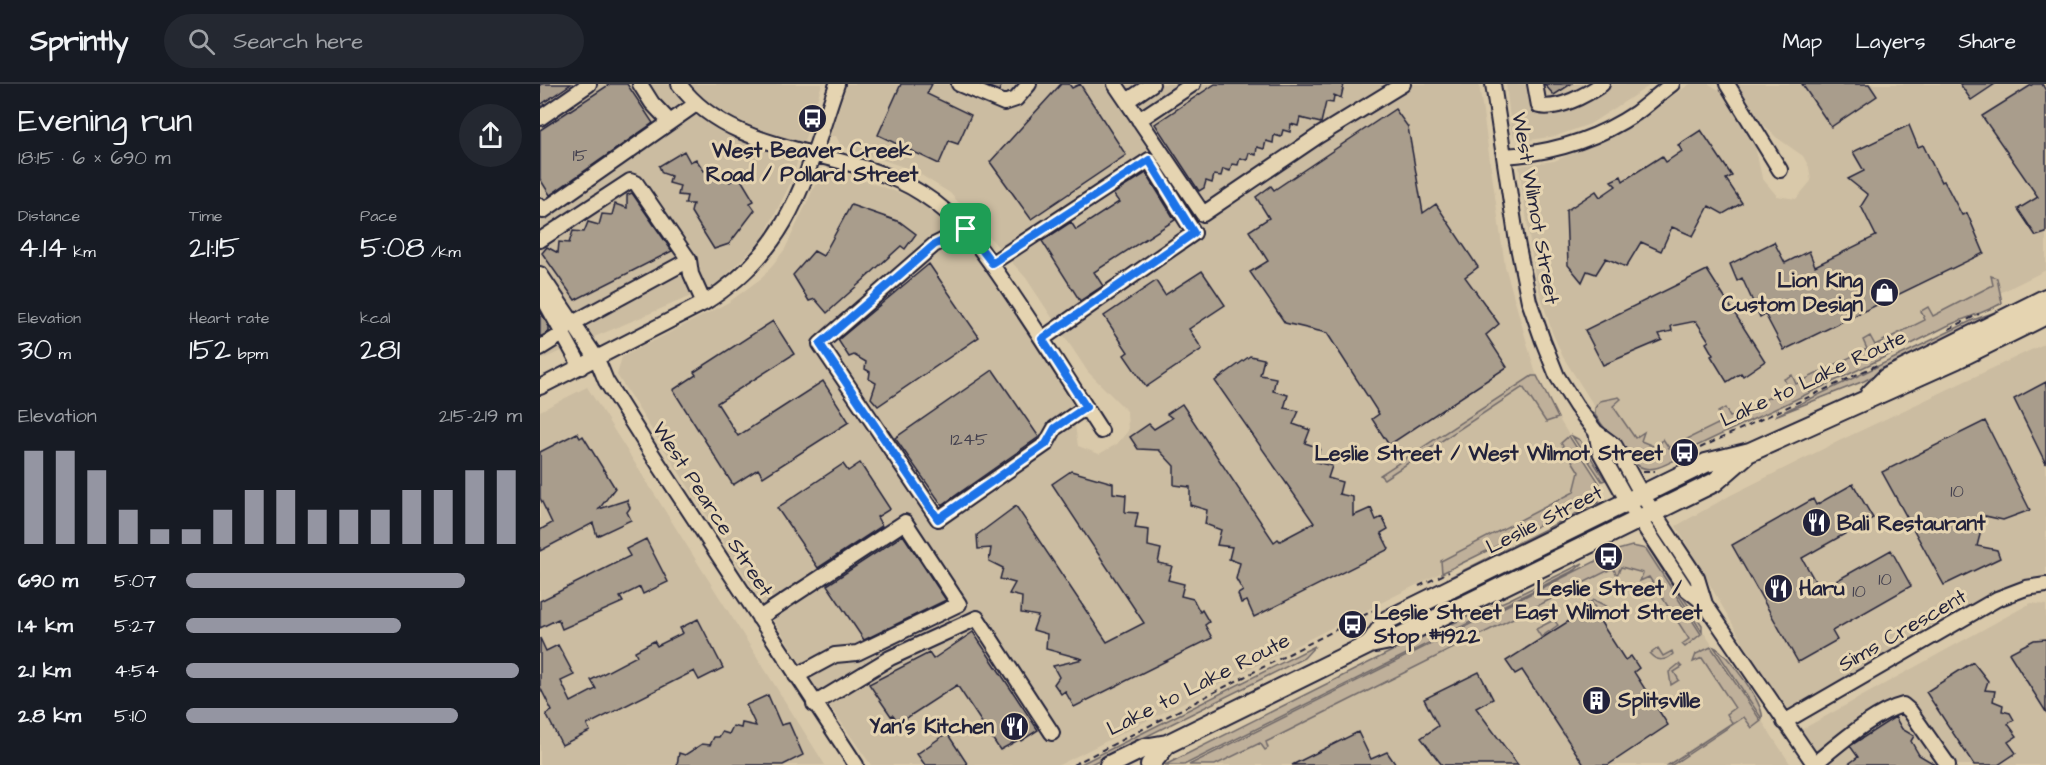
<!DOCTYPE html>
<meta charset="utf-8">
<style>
:root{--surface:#171b24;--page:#242831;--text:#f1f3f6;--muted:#9ea1a6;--line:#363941;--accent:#9495a2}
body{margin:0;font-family:"Architects Daughter",sans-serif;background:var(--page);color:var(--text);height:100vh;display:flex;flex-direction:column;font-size:22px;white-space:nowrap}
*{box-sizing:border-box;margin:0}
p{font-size:20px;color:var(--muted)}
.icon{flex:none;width:33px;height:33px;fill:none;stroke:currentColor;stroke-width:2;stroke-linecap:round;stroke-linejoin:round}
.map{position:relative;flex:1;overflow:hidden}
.drawer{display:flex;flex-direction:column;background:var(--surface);width:540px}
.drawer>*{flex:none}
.pin{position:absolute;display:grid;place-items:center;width:51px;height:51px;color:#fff;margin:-26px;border-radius:12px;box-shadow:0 3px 9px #0006}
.round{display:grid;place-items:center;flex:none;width:63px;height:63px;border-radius:32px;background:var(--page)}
.head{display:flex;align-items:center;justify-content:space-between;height:102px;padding:0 18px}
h1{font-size:33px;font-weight:600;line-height:45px}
.figures{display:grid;grid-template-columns:repeat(3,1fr);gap:9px;height:102px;padding:6px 18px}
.figures div{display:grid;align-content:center}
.figures b{font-size:30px;font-weight:600}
.figures small{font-size:16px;font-weight:400}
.figures p{font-size:16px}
.chart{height:168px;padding:12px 18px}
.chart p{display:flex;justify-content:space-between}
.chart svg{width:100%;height:108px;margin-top:6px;stroke:var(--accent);stroke-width:6}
ul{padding:0 18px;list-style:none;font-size:20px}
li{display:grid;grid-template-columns:96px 72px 1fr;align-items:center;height:45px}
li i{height:15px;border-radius:8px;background:var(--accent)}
header{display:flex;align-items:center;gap:36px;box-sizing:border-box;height:84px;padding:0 30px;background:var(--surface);border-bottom:2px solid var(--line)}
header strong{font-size:28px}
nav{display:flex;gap:33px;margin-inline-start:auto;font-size:21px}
.search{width:420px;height:54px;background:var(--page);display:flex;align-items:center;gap:15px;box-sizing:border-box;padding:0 21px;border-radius:33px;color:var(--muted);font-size:22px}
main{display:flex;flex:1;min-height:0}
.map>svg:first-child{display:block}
.built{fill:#cbbca1}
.green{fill:#bfb09a;stroke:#70696a;stroke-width:1.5}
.building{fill:#a99d8c;stroke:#22223b;stroke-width:1.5}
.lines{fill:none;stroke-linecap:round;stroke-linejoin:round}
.minor-casing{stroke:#22223b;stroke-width:18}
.major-casing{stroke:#22223b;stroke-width:22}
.path{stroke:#22223b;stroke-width:2;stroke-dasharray:6 4.5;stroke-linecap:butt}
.minor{stroke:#e5d4b1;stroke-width:14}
.major{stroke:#e5d4b1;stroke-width:18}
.route-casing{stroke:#fff;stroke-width:12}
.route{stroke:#1a73e8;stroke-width:8}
.labels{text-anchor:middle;stroke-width:6;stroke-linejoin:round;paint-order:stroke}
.number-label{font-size:18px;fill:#44414f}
.poi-label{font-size:21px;font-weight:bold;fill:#22223b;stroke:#e5d4b1;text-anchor:start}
.street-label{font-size:21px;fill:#22223b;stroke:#e5d4b1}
</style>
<header>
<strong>Sprintly</strong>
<div class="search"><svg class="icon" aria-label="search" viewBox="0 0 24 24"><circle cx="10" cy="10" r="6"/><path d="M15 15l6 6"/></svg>Search here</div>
<nav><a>Map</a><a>Layers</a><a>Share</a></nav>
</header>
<main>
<section class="drawer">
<div class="head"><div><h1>Evening run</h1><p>18:15 · 6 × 690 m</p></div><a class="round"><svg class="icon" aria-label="share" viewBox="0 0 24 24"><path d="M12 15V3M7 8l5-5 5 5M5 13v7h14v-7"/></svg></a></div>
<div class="figures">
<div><p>Distance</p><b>4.14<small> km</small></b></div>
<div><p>Time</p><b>21:15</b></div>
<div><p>Pace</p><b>5:08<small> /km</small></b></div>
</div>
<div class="figures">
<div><p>Elevation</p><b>30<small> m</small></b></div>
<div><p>Heart rate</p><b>152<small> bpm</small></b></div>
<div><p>kcal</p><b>281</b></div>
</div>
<div class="chart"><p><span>Elevation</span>215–219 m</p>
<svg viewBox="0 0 160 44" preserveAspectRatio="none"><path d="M5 44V6M15 44V6M25 44V14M35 44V30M45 44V38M55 44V38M65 44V30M75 44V22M85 44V22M95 44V30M105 44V30M115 44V30M125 44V22M135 44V22M145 44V14M155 44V14"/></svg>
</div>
<ul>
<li><b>690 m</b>5:07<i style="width:83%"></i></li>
<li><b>1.4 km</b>5:27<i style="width:64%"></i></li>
<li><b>2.1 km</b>4:54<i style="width:99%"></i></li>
<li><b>2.8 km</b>5:10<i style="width:81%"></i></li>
</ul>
</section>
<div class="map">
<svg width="1506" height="681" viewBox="0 0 1506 681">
<rect width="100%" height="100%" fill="#d9c9aa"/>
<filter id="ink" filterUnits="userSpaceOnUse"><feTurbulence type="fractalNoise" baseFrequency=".0167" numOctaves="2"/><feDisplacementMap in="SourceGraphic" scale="12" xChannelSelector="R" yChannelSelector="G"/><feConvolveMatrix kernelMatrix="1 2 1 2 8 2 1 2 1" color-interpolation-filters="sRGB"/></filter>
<g filter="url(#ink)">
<!-- built -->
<path class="built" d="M0,0H282L251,98L223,154L177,201L0,276Z
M307,0H939L965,182L995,287L1016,330L1063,407L519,681H331L276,603L77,291L82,273L189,218L223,193L245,165L276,99L289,84L382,117L428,157L531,313L538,362L559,370L577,360L588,347L587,327L548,288L486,194L410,109L373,86L301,62L296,52H290Z
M966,0H1112L1050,40L1016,52L983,57L974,52L971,44Z
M1150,0H1169L1181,7L1214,57L1222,94L1237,112L1256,115L1271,97L1269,83L1263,72L1236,53L1222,39L1197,0H1506V186L1106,385L1095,386L1023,273L1012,248L995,193L979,82L1014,77L1074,52Z
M1506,259V495L1462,505L1256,623L1246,625L1238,619L1136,442L1191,411L1301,356Z
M47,303L285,681H0V327Z
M1107,462L1251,681H668L716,658Z
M1491,519L1506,521V681H1282L1259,647Z"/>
<!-- green -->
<path class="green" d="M1451,192L1457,194L1462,219C1447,228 1424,234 1407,242C1318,288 1224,329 1136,372L1137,375C1124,381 1111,390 1097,381L1093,383L1055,331V324L1060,317L1079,313L1081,315L1073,322L1095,354L1104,348L1101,357L1118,364L1123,355L1129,364L1182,338L1178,328L1185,324L1190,333L1248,304L1244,295L1252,291L1256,300L1327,265L1323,256L1330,252L1335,261L1385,236L1381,227L1388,223L1393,232L1453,201Z
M1458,227L1324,297L1235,332L1433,236Z
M992,292H997L1018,334L1006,338L983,303L844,395L840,391Z
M1029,352L1060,400V411L902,489L901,477L1034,408L1039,388L1021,359Z
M1032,352L1040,356L1065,396L1062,397Z
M1059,418L1061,422L905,498L908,494Z
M1092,462L1106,465L1161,550L1145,563L1142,560L1149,555L1109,493L1100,497L1103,489L1081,483L1077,491L1073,484L726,658L728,664L725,666L720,659L675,681H649L1060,475L1061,478L1075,471L1074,467Z
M1108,463L1162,541V548Z
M1043,479L1035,486L644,681H625L876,555L968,516Z
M1054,516L1066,522L1058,528L1052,519L1039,528L1037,525Z
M1014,536L1018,541L1001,553L996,545Z
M775,562L764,574L549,681H539Z
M1171,563L1221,637L1212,644L1204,633L1132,681H1128L1192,639L1187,630L1195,624L1162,574L1153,578L1156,570Z
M1174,563C1186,567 1226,622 1222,635Z
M1118,564L1123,572L1132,567L1133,570C1126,577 1117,578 1110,570Z
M1139,580L1142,583L1134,588L1139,596L1131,601L1129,588Z"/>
<!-- building -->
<path class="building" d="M0,0H31L0,21Z
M70,0H87L113,39L10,111L0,95V46Z
M361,0H392L387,10L431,31L418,60L409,57L399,80L338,51Z
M442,0H462L459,7Z
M521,0H529L532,4L540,0L586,71L491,135L450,78Z
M675,0H804L801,14L794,11L793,19L786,18L781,39L760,34L758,42L751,40L750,48L743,46L741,53L734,51L733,59L726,57L724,65L717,63L716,71L709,69L707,76L700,74L698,81L692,80L690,87L683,85L681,92L674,91L672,99L666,97L664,104L659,107L615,40Z
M1004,0H1031L1014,11Z
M1262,0H1329L1337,12L1291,43Z
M1420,0H1455L1431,16Z
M1493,0H1502L1506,7V149L1496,152L1478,125L1498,113L1442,32Z
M855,25L868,43L883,129L896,120L938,183L925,193L959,240L946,251L967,283L849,361L832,335L839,330L787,249L745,239L710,188L728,177L709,147L729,134L716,113L731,102L734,106Z
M1369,41L1378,63L1383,61L1401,98L1404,97L1422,131L1427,129L1444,169L1244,266L1225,230L1220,233L1202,194L1197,197L1190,180L1234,158L1245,179L1269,167L1275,182L1336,152L1321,122L1328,111L1308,95L1324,87L1313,68Z
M1161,46L1192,92L1186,95L1202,119L1183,130L1169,122L1153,152L1132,143L1121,167L1101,158L1086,183L1066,174L1056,190L1047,187L1042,198L1028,181L1026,127L1056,107L1060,113L1076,102L1071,97L1081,92L1083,97L1122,72L1126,78L1142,67L1138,61Z
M144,67L150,78L156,75L164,87L170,84L175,94L185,88L190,98L199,92L214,117L210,119L215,126L189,160L174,165L151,128L153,120H145L147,112L138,111L140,102L129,99L131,92L122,89L119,82Z
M606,89L635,136L554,188L563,202L540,217L502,157L531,138L536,146L579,118L573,110Z
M92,109L132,167L35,216L2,169L7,163L18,169L19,158L29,159L33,147L44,148L48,138L59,141L62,130L72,131L75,120L87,124V111Z
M311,121L360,138L376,150L365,165L361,162L287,229L275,215L269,217L253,191L274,167L283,172Z
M389,180L439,253L338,322L331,314L336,299L329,295L330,288L325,285L326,278L314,271L309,273L298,256Z
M1167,186L1225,277L1203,292L1201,289L1187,298L1171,272L1173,271L1166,259L1169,257L1156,237L1131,242L1132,247L1119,250L1122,256L1063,281L1045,246Z
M662,187L685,221L649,245L662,265L606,303L584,271L588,268L564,232L616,197L625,211Z
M0,227L9,243V248L0,253Z
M233,237L254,270L177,319L198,352L283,297L309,338L223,393L218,385L193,401L133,306L156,291L154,288Z
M710,272L724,275L720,291L736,294L733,307L748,311L744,324L759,327L753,340L770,346L765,359L780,364L776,378L792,382L788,394L802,398L799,410L813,413V432L831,424L836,436L842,433L848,445L841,449L849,465L714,533L707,517L701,519L698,510L703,507L696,495L700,479L689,475L692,463L677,461L681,446L665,440L667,426L650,421V403L634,401V382L619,366L598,365L590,353L609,340L614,345L632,334L627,330L642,320L734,458L738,455L740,457L774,439L675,297Z
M453,286L499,353L402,421L355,354Z
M1506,298V380L1474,315Z
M1445,337L1490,426L1463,436L1445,432L1437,462L1457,466L1460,474L1404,501L1342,388Z
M37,349L40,354L43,352L75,404L59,425L87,416L90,424L87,428L91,436L57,452L53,439L0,467V446L12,439L0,414V368Z
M320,379L350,425L337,433L342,442L278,484L237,424L303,380L308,387Z
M531,387L573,399V409L586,411L585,428L598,429L595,444L609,446L608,462L621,465L618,479L632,482L628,496L644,500L641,512L653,515L660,528L662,526L669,538L665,541L672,554L534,623L525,607L521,610L514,600L519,593L513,582L543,575L506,565L507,550L493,546L498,532L481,529L482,513L469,510L475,499L460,495L463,484L449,477L451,464L438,465L437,451L476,422L567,558L604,539L512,400Z
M1313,400L1333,434L1262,474L1280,506L1351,466L1371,502L1292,547L1297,556L1258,578L1192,461L1273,415L1276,421Z
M363,451L406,516L324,556L287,501Z
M106,455L128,498L103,510L100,503L80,513L83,518L22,545L18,535L0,544V517L90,472L86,465Z
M1051,523L1085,576L1091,572L1099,584L1094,588L1128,641L1068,681H1044L982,586L975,590L966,577Z
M158,535L183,584L159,596L154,587L47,641L50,647L22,661L6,630L12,627L0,603V554L6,567L18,561L34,591L21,597L31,618L56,605L51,596L97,572L95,567L114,557L117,562L143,549L140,544Z
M433,548L498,646L481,657L480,655L460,666L417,601L359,639L353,631L351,632L329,600L389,569L393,575Z
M1506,555V628L1469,569L1494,556Z
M1433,578L1448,597L1445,606L1455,607L1453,617L1463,621L1462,627L1470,629L1474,636L1468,640L1477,652L1468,658L1476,669L1458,681H1434L1386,608Z
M939,588L953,615L936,624L978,681H902L881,654L898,642L884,615Z
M228,611L241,641L249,639L263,671L243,681H137L139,669L145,671L162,660L170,661L174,653H179L182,648L189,650L193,642L201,644L202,639L216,642L206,621Z
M1355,633L1362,645L1374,652L1371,657L1379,671L1396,681H1307L1318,673L1310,662Z
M818,648L831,675L847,668L856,681H752Z
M407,649L428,681H385L377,670Z"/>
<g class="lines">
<defs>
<path id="minor" d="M100,0L112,19L130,38
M139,0C194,75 308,62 381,109C424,136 446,172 474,213C504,257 532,302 561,347
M419,0L464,19L476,15L489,0
M575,0L663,130L778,52L863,0
M953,0L977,158L989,217L1003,257L1017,292L1036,322L1056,348L1075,362L1102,411L1157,494L1165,520L1275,681
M995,0L999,22C1019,26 1046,11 1062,0
M1187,0L1240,86
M587,17L612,0
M0,34L49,0
M599,36L653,0
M964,72C1012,69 1056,56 1096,29C1108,20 1120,9 1132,0
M0,122L3,127L156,20
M426,145L394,161L280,260L398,435L506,360L515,344L546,323
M0,156L90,97L96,99L149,176L151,190L164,219
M452,179L609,76L654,149L502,255
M0,190L57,275L66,297L112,370L316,681
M0,208L41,283
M33,239L149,176
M0,264L24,249
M0,303L164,219C253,164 265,93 297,0
M1056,348L1060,368L1088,418L1145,504L1164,519
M219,534L365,438L419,520L317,569L295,571L256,592
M274,620L350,574L437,534L512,649
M1244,638L1457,515L1486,504L1506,501
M1274,680C1298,661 1334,628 1363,621L1370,627L1408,681"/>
<path id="major" d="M1330,310L1346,294L1506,214
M830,560L847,536L1166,379L1210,368L1417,275L1506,231
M569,681L604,664L627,660L830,560L855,555L1175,398L1206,371
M610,681L627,660"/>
</defs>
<!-- minor casing -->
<use href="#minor" class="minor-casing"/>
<!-- major casing -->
<use href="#major" class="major-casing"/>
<!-- path -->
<path class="path" d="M1409,245L1439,230
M1160,364L1337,281
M1103,387H1115
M879,502L909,488
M533,681L840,523"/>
<!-- minor -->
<use href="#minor" class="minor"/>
<!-- major -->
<use href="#major" class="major"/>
</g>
</g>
<g class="lines" filter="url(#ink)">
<defs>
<path id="route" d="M609,76L654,149L502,255L546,323L515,344L506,360L398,435L280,260L394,161L426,145L452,179Z"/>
</defs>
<!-- route casing -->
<use href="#route" class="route-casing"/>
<!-- route -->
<use href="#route" class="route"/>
</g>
<!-- icons -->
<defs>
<symbol id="bus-disc" viewBox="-11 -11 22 22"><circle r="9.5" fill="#22223b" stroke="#e5d4b1"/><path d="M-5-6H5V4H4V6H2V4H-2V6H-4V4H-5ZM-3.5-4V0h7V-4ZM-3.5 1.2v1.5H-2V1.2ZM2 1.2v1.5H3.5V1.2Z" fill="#fff"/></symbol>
<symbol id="shop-disc" viewBox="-11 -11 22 22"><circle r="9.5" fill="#22223b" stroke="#e5d4b1"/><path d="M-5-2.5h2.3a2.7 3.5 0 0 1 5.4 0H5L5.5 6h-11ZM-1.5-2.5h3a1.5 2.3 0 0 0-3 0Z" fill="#fff"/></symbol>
<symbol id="restaurant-disc" viewBox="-11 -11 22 22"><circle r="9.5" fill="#22223b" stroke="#e5d4b1"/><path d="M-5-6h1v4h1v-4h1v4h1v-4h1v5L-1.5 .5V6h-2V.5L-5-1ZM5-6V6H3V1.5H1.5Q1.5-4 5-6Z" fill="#fff"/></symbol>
<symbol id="building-disc" viewBox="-11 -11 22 22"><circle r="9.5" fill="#22223b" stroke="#e5d4b1"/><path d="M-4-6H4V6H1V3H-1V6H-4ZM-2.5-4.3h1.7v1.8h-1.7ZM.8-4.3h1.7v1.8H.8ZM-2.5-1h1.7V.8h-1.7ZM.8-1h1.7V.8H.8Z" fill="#fff"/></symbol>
</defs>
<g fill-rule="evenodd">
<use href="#bus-disc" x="256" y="18" width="33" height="33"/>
<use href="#shop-disc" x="1328" y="192" width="33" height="33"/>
<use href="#bus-disc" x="1128" y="352" width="33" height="33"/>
<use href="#restaurant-disc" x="1260" y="422" width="33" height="33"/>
<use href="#bus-disc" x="1052" y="456" width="33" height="33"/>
<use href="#restaurant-disc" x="1222" y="488" width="33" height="33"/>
<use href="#bus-disc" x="796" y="524" width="33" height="33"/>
<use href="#building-disc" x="1040" y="600" width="33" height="33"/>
<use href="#restaurant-disc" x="458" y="626" width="33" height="33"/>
</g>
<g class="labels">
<!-- number labels -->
<g class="number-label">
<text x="40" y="77">15</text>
<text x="429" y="361">1245</text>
<text x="1417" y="413">10</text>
<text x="1345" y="501">10</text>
<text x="1319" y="513">10</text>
</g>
<!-- poi labels -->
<g class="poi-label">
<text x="272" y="73" text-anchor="middle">West Beaver Creek<tspan x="272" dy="24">Road / Pollard Street</tspan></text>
<text x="1323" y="203" text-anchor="end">Lion King<tspan x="1323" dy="24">Custom Design</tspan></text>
<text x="1123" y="376" text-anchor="end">Leslie Street / West Wilmot Street</text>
<text x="1297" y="446">Bali Restaurant</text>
<text x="1069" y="511" text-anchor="middle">Leslie Street /<tspan x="1069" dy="24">East Wilmot Street</tspan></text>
<text x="1259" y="511">Haru</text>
<text x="834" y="535">Leslie Street<tspan x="834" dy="24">Stop #1922</tspan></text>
<text x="1078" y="623">Splitsville</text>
<text x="454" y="649" text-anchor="end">Yan's Kitchen</text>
</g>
<!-- street labels -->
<g class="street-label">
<text transform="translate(996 124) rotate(80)" y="7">West Wilmot Street</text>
<text transform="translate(1273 294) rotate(-25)" y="7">Lake to Lake Route</text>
<text transform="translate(173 425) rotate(57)" y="7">West Pearce Street</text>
<text transform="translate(1004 435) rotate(-27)" y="7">Leslie Street</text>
<text transform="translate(1362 546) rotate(-30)" y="7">Sims Crescent</text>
<text transform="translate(658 600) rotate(-27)" y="7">Lake to Lake Route</text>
</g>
</g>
</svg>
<div class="pin" style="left:426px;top:145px;background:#1e9e55"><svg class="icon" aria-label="arrive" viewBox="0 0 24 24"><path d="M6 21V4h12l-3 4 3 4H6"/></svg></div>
</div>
</main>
